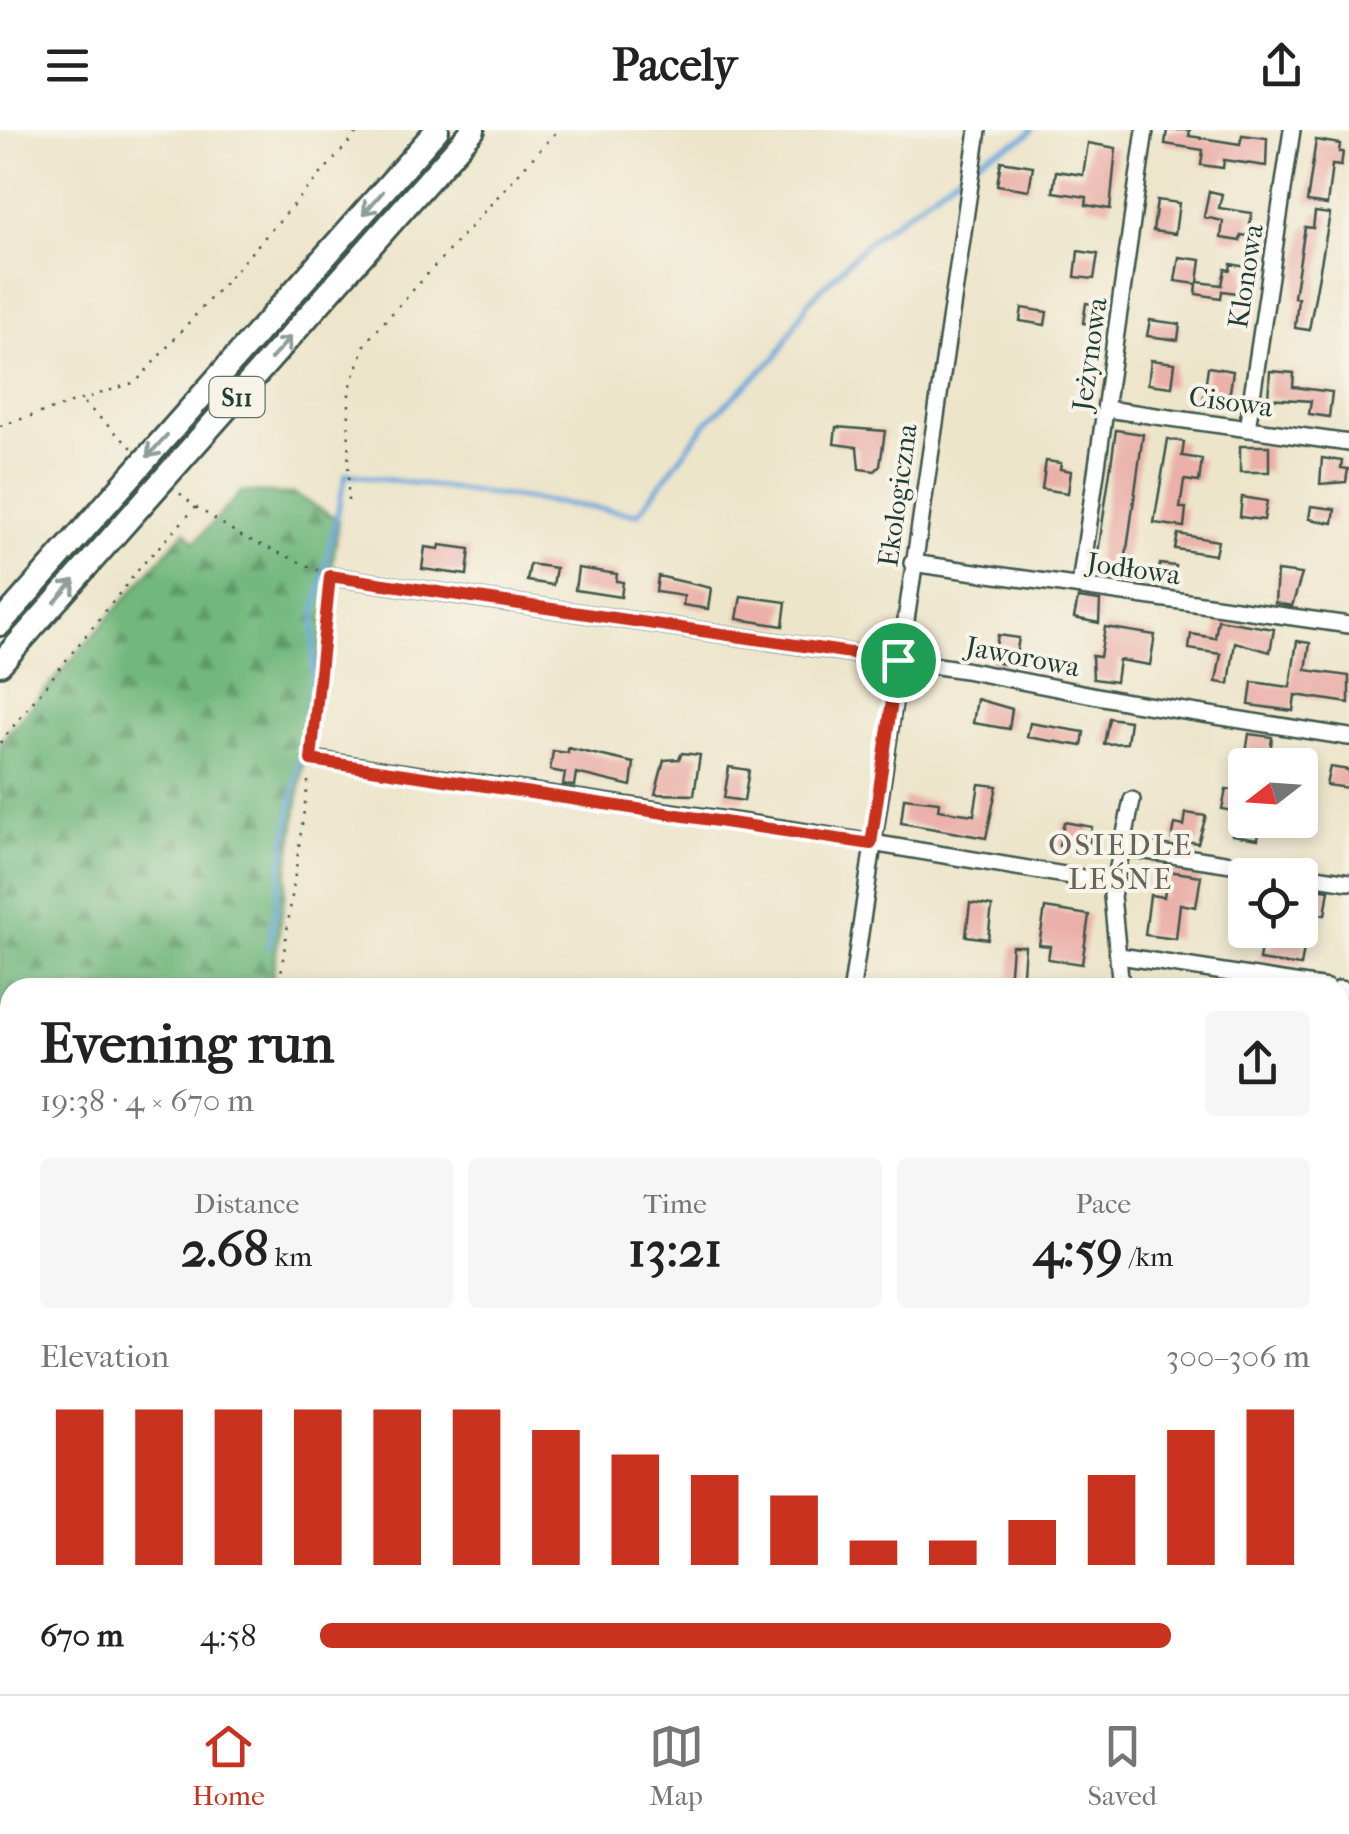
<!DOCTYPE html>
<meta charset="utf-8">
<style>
:root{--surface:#fff;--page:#f6f6f6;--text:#222;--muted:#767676;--line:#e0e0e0;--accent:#c8321e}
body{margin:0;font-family:"IM FELL French Canon",serif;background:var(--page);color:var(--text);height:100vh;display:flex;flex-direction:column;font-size:38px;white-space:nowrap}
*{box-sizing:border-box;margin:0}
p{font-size:32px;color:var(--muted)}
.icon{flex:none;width:55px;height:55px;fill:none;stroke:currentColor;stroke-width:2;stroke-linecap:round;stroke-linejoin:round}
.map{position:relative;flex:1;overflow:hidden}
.details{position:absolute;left:0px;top:848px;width:1350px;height:718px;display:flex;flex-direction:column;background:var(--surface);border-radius:30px 30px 0 0;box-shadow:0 5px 15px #0003}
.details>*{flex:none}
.needle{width:65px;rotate:253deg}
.controls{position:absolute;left:1228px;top:618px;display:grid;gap:20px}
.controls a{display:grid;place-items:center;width:90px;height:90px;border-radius:10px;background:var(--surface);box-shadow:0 5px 15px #0003;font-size:50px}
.pin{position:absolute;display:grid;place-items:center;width:85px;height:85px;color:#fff;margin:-42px;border:5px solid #fff;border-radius:50%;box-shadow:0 2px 10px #0007}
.round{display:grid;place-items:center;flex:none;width:105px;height:105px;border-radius:10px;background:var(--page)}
.summary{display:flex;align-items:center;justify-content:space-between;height:170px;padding:0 40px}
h1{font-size:55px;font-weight:700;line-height:75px}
.figures{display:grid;grid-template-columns:repeat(3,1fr);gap:15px;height:170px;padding:10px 40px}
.figures div{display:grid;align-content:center;border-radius:10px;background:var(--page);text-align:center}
.figures b{font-size:50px;font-weight:700}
.figures small{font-size:28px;font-weight:400}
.figures p{font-size:28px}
.chart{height:280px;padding:20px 40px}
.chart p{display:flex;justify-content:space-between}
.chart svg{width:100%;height:180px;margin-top:10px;stroke:var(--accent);stroke-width:6}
ul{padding:0 40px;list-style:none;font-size:32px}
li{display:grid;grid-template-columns:160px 120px 1fr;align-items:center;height:75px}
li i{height:25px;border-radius:12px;background:var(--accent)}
header{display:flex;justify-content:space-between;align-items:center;height:130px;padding:0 40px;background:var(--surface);font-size:45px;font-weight:700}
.tabs{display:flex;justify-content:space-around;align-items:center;height:140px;border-top:2px solid var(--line);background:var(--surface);font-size:28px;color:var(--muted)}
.tabs a{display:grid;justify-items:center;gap:5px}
.tabs .on{color:var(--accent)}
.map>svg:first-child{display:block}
.forest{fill:url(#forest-firs);stroke:#487a59;stroke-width:2.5}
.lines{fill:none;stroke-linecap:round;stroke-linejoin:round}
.stream{stroke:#68a6da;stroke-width:5}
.building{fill:#eab0a9}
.minor-casing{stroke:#3e564a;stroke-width:20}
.highway-casing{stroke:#3e564a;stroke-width:28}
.path{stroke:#3e564a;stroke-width:2.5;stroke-dasharray:2.5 8;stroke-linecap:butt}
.minor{stroke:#fff;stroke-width:15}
.highway{stroke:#fff;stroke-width:22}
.oneway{stroke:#8f9e9a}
.route-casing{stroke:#fff;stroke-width:20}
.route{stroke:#c8321e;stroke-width:12}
.labels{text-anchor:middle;stroke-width:8;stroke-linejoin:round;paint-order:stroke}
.shield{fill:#f7f3e8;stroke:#60746a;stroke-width:2.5}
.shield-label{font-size:25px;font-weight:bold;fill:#1f3d34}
.street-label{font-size:28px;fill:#1f3d34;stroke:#f7f3e8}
.neighbourhood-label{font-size:30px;letter-spacing:2.5px;fill:#66655d;stroke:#f7f3e8}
</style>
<header><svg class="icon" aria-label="menu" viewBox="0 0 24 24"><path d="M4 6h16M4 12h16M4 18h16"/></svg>Pacely<svg class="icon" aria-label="share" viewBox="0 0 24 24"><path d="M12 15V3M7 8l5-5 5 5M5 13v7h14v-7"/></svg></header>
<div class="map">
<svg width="1349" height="1564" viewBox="0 0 1349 1564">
<defs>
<pattern id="forest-firs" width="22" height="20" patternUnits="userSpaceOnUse" patternTransform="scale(2.5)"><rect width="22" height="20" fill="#72b87e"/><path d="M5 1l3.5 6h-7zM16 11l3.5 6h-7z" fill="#5d9768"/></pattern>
</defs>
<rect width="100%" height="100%" fill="#f7f3e8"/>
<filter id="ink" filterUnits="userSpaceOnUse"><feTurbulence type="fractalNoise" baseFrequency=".01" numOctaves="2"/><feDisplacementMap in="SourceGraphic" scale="20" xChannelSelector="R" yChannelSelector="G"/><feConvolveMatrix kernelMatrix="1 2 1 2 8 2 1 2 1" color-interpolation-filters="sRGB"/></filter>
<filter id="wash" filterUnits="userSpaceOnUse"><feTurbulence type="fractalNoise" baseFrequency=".0048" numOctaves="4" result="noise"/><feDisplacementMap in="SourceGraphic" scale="40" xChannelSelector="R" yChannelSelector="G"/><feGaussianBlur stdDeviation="2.25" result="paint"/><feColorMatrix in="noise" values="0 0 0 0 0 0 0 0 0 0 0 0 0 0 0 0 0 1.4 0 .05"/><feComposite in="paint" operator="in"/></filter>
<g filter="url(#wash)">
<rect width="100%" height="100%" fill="#ede5ca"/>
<!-- forest -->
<path class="forest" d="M241,362L294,364L339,390L271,857L10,858V1555H486L544,1564H0V612L185,401L195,412Z"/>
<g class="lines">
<!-- stream -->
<path class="stream" d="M980,29C996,17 1021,15 1032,0
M269,818L312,548L315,482L346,344L638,384L707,292L777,226L808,172L870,110L967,38"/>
</g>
<g id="blocks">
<!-- building -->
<path class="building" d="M1167,0H1190L1189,6L1240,14L1242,5L1267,8L1266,36L1224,30L1223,38L1201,35L1203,20L1165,14Z
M1316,10L1340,14L1339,22H1343L1341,36L1332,35L1327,75L1307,72Z
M1088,13L1116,18L1110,79L1086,75L1087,67L1053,62L1056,41L1083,45Z
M1001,31L1033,36L1029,60L997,55Z
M1209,61L1222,64L1219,78L1252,83L1248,106L1241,105L1240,111L1221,108L1223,91L1204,87Z
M1157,70L1179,73L1175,104L1153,101Z
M1315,82L1330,84L1309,200L1295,198L1298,168L1294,167L1305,97L1313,98Z
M1078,121L1098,124L1094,149L1075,147Z
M1179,127L1201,130L1198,152L1222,155L1225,139L1230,140L1231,134L1246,137L1244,164L1222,161L1221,168L1196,164L1197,154L1175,151Z
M1086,173L1104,176L1101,196L1083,193Z
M1022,178L1047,182L1045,195L1020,191Z
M1150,190L1180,194L1178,210L1147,206Z
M1151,230L1175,233L1172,257L1148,254Z
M1208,237L1233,241L1228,275L1203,272Z
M1270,241L1294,243L1293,257L1332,262L1329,287L1309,284L1311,271L1268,268Z
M836,297L885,301L880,336L875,341L859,339L857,317L834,314Z
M1116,300L1143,304L1124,441L1096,437Z
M1168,309L1184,312L1182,326L1202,329L1199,352L1184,350L1180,378H1186L1184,397L1154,393Z
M1240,316H1269V342H1240Z
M1322,328L1342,331L1341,338L1348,339L1346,352L1320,354Z
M1046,331L1061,333L1060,339L1071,341L1068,363L1042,359Z
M1242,367L1267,371L1264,390L1240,387Z
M1311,376L1335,379L1333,393L1309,389Z
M1178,404L1218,411L1215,425L1175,419Z
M440,415L470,419L467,445L422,439L425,417L439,419Z
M530,434L556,438L553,455L527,451Z
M1160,434L1176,436L1173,455L1157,453Z
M578,438L617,444L616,451L623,452L621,467L575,460Z
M1277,441L1302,444L1292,476L1275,473Z
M658,446L711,458L708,479L683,475L684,466L656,462Z
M741,466L786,472L783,496L737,489Z
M1078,468L1100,471L1099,493L1074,488Z
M1218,490L1274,499L1270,522L1235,512L1229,554L1216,552L1221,524L1189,519L1191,504L1215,508Z
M1105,497L1155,505L1150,535L1119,530L1116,552L1093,549L1092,526L1100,527Z
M998,505L1019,508L1014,536L993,532Z
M1297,511L1310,513L1306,540L1349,546V573L1295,565L1293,581L1249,575L1252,552L1290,557Z
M977,569L1012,579L1009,599L973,593Z
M1109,588L1130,591L1127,613L1104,614Z
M1030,593L1084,602L1082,616L1027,607Z
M1249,604L1272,607L1269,633L1245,629Z
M568,618L634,633L631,656L576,643L574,656L563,655L565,643L550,640L553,621L568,623Z
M682,623L700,625L694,665L655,664L664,630L679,629Z
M729,637L749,640L744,671L724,668Z
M1330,637L1349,640V658L1326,655Z
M979,654L997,656L986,708L901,693L904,668L939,672L938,680L974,685Z
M1226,659L1244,661L1240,682L1222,679Z
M1186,683L1206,686L1198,713L1172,709L1175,694L1184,696Z
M1234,690H1260L1258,709L1232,705Z
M1064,692L1092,697L1089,714L1059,716Z
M1168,741L1201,746L1196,777L1180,774L1176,809L1145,805L1150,765L1164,767Z
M1307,757L1329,760L1325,785L1303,781Z
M970,773L992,776L988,809L966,806Z
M1045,778L1089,785L1082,834L1048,829L1050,816L1039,815Z
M1275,807L1305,812L1301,836L1259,830L1261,817L1273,819Z
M1012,816H1025L1022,856L1009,855Z"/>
</g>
</g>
<g filter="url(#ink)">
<use href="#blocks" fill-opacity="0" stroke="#3e564a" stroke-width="2.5"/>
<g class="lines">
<defs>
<path id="minor" d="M1106,279L1349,313
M1247,299L1292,0
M912,433L1349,495
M330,446L965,540L1128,572L1349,607
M1080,455L1145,0
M311,629L794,700L1113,753
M1120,717L1349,752
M1120,826L1327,858
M852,858L978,0
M1121,858L1112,766L1132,670
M1340,859L1349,861
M1340,1002L1349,1004
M1340,1203L1349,1204
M1340,1309L1349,1311
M1340,1459L1349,1460
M601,1555L658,1564
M999,1564L1000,1555"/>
<path id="highway" d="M0,494L437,0
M0,534L473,0"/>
</defs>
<!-- minor casing -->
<use href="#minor" class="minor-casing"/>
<!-- highway casing -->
<use href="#highway" class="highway-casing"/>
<!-- path -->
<path class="path" d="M84,273L133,319
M0,296L136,252L360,0
M348,371L349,261L366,212L558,0
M196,377L243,407L318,440
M313,612L328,461
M0,613L143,434L196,377L178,362
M280,851L309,645
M183,858L280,851L321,858
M0,869H10
M0,1472L10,1473"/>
<!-- minor -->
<use href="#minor" class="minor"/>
<!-- highway -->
<use href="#highway" class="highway"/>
</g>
<!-- one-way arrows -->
<defs><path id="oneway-shaft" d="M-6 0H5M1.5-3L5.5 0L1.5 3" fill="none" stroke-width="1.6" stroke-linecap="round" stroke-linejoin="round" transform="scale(2.5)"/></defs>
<g class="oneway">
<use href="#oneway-shaft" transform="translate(373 73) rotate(131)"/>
<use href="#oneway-shaft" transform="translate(281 218) rotate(-48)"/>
<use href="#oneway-shaft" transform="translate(157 316) rotate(132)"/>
<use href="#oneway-shaft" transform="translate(65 461) rotate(-48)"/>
</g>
</g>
<g class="lines" filter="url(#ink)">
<defs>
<path id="route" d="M330,446L898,530L871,714L311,630Z"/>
</defs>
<!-- route casing -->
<use href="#route" class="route-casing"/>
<!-- route -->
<use href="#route" class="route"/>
</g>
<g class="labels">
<!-- shield labels -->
<rect class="shield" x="209.5" y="247" width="55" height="40" rx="8"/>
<g class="shield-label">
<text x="237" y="276">S11</text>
</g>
<!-- street labels -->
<g class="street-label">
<text transform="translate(1245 146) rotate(-81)" y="10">Klonowa</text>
<text transform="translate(1089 224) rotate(-82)" y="10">Jeżynowa</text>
<text transform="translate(1231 271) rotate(8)" y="10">Cisowa</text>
<text transform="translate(897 365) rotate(-82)" y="10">Ekologiczna</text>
<text transform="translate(1134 438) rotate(8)" y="10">Jodłowa</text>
<text transform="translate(1023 526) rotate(11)" y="10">Jaworowa</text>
</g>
<!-- neighbourhood labels -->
<g class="neighbourhood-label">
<text x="1121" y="725">OSIEDLE<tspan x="1121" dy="34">LEŚNE</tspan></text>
</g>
</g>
</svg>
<div class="controls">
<a><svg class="needle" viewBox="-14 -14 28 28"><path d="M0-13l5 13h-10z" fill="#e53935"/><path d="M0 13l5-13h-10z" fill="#767676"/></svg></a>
<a><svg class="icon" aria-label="locate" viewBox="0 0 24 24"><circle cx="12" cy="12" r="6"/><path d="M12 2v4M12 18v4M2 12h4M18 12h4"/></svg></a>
</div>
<div class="pin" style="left:898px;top:530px;background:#1e9e55"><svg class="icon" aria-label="arrive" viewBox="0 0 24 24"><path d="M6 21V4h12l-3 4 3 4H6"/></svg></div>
<section class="details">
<div class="summary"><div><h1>Evening run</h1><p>19:38 · 4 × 670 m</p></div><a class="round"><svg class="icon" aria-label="share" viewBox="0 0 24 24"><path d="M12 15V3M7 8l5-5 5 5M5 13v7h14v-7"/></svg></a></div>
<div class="figures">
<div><p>Distance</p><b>2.68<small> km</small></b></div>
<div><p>Time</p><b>13:21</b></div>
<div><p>Pace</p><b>4:59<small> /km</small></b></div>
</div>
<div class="chart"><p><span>Elevation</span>300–306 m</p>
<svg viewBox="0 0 160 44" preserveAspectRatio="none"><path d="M5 44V6M15 44V6M25 44V6M35 44V6M45 44V6M55 44V6M65 44V11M75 44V17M85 44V22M95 44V27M105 44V38M115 44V38M125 44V33M135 44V22M145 44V11M155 44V6"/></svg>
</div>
<ul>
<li><b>670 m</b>4:58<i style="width:86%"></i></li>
</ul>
</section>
</div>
<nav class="tabs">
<a class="on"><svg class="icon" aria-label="home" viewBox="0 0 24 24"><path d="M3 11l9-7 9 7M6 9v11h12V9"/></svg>Home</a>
<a><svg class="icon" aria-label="map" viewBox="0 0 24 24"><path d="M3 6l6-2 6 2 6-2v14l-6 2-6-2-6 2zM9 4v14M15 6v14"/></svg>Map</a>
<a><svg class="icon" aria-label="saved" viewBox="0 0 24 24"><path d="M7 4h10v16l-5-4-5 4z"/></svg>Saved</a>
</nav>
